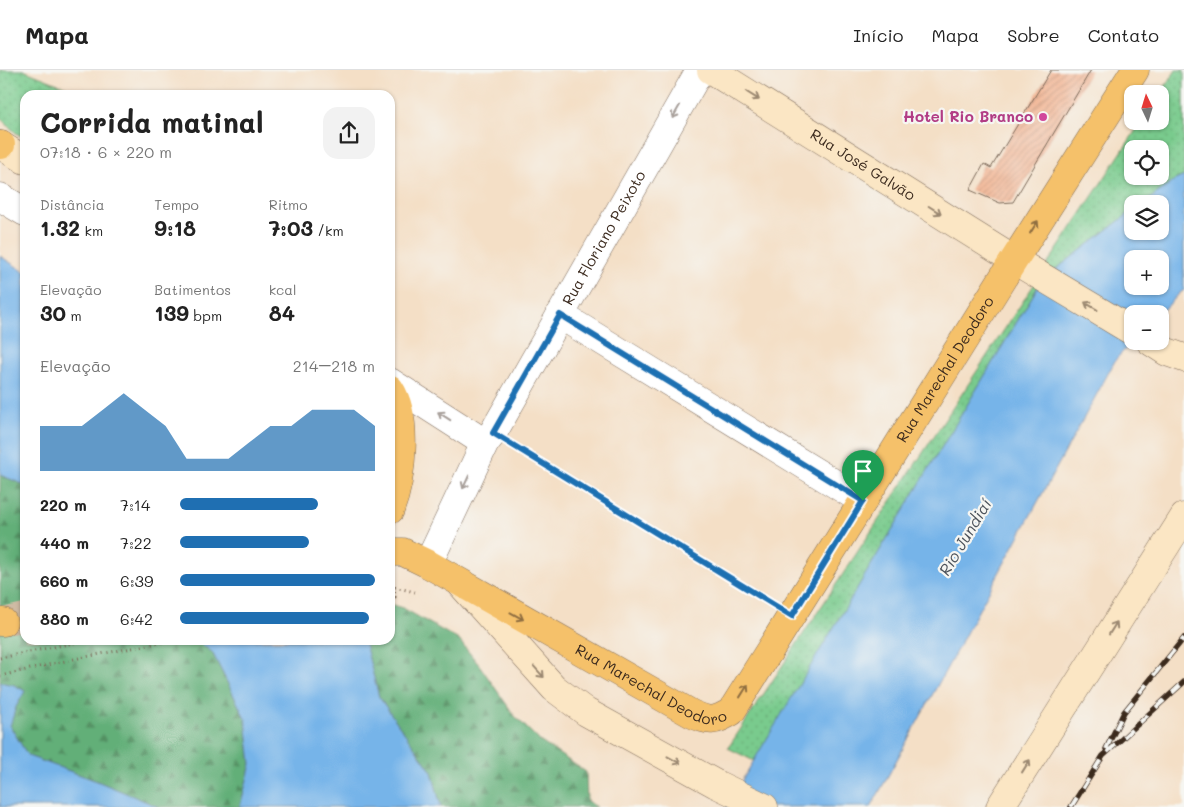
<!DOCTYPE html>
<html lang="pt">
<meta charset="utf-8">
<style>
:root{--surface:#fff;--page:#f2f2f2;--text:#222;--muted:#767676;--line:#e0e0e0;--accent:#1f6fb2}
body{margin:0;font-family:Mali,sans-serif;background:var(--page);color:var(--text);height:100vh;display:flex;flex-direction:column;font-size:19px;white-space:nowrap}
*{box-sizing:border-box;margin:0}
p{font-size:16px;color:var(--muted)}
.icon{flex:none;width:28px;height:28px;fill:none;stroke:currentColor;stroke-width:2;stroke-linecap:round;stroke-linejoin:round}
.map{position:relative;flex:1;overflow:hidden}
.drawer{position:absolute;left:20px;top:20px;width:375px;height:555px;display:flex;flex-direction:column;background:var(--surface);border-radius:15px;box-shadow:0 1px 4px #0004}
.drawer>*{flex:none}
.needle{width:32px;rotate:356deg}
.tools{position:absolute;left:1124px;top:15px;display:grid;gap:10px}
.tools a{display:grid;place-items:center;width:45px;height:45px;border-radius:10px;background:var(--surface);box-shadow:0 1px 4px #0004;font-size:25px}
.pin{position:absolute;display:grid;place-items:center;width:42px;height:42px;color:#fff;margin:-51px -21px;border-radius:50% 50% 50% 0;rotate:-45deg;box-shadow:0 0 5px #0007}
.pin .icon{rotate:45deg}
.round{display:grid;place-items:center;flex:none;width:52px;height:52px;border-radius:15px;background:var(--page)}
.headline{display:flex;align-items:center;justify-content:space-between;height:85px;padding:0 20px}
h1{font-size:28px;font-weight:800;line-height:38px}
.metrics{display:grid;grid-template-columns:repeat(3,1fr);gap:8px;height:85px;padding:5px 20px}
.metrics div{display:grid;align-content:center}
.metrics b{font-size:21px;font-weight:800}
.metrics small{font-size:14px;font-weight:400}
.metrics p{font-size:14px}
.chart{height:140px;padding:10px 20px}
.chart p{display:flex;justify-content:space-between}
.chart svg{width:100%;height:90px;margin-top:5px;fill:var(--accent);opacity:.7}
ul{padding:0 20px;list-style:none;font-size:16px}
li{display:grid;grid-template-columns:80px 60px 1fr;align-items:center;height:38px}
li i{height:12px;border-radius:6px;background:var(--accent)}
header{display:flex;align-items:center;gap:30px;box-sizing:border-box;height:70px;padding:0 25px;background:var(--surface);border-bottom:1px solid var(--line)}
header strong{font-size:24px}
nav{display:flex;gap:28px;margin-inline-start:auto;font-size:18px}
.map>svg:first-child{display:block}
.forest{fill:url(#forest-firs);stroke:#4e6c4b}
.park{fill:url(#park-dots);stroke:#5a7a56;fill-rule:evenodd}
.water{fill:#76b4e9;stroke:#586f84;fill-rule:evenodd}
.building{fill:url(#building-hatch)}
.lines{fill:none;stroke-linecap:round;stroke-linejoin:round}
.primary-tunnel{stroke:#cfbba4;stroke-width:28;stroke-dasharray:28 14;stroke-linecap:butt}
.minor-casing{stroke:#7c6959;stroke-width:29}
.tertiary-casing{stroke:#7c6959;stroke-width:29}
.secondary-casing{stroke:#7c6959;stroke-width:29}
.primary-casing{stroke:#7c6959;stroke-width:29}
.path{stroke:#7c6959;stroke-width:3;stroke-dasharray:1 4;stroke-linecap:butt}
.minor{stroke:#fff;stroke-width:28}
.tertiary{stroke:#fff;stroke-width:28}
.secondary{stroke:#fbe6c4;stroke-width:28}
.primary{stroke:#f5c16b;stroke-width:28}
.rail-casing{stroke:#3b2a1e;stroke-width:5.5}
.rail{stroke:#f6f6f2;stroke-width:4;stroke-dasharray:11;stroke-linecap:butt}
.oneway{stroke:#9b8871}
.oneway2{stroke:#a79f9a}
.oneway3{stroke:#8f6e41}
.route-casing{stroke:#fff;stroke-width:10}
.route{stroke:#1f6fb2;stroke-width:6}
.hotel-dot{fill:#d1479c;stroke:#f6f6f2;stroke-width:2}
.labels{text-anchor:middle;stroke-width:4.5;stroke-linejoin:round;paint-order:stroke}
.hotel-label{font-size:15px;font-weight:bold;fill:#b23c85;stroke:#f6f6f2;text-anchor:end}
.street-label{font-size:15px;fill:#3b2a1e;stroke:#f6f6f2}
.water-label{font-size:16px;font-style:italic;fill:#4d535b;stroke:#f6f6f2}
</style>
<header>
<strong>Mapa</strong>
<nav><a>Início</a><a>Mapa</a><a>Sobre</a><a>Contato</a></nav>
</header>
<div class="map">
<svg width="1184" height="737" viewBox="0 0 1184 737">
<defs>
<pattern id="forest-firs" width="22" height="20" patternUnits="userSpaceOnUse" patternTransform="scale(1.25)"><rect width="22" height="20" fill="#62af78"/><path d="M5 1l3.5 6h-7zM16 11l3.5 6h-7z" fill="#528f62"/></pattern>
<pattern id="park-dots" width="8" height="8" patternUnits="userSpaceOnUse" patternTransform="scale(1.25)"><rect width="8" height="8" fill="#79cb8d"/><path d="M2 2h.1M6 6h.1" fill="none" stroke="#6aae79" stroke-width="1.8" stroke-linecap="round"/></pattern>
<pattern id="building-hatch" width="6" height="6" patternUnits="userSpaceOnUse" patternTransform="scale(1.25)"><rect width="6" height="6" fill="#f2ac86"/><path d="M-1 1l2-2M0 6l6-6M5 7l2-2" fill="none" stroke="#c58c6d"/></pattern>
</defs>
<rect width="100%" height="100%" fill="#f6f6f2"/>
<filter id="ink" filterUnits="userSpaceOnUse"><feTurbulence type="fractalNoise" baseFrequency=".02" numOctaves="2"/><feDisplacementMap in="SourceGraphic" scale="10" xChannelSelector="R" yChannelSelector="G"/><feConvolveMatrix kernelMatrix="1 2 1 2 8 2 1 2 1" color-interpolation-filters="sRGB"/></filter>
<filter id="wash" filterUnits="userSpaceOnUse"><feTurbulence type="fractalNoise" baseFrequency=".0096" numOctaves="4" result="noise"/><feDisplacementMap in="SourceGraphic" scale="20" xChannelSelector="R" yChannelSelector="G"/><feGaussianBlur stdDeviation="1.12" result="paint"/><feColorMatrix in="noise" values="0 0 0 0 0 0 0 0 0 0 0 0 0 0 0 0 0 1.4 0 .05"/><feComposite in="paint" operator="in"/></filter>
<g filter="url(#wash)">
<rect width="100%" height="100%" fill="#f4dfc6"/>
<!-- forest -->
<path class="forest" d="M0,405L25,415V570H195L212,582L246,650L251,694L240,737H159L97,711L28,686L10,656L16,637L25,621L14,615L0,612Z
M390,534L403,538L459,570L480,596L514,645L541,672L586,702L587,731L597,737H441L432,702L379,627L364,570H390Z"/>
<!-- park -->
<path class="park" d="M0,0H23L86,25H25V68L16,63L0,48Z
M1176,0H1184V106L1173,111L1143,134H1132V141L1042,210L754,691L728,678L1142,51H1160V24ZM1132,79H1160V106H1132Z"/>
<!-- water -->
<path class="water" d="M1184,106V220L1180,223L1160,244H1132L1133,271L1116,289L871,737H726L1042,210L1132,141V161H1160V134H1143L1173,111ZM1132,189H1160V216H1132Z
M0,186L25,202V415L0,405Z
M195,570H364L379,627L432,702L441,737H240L251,694L246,650L212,582Z
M0,612L14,615L25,621L16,637L10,656L28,686L97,711L159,737H0Z"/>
<g id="blocks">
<!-- building -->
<path class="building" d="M1051,0H1091L1013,132L1000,133L970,120L984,94L991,98Z"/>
</g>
</g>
<g filter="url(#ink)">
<use href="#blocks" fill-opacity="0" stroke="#7c6959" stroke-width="1"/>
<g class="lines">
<!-- primary-tunnel -->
<path class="primary-tunnel" d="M3,552L25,547"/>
<defs>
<path id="minor" d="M0,127L25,142
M560,245L863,431"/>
<g id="tertiary">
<path d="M390,312L485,373"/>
<path id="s1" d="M428,494L485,373L493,363L700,0"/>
</g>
<g id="secondary">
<path id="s2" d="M711,0L1014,190L1132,261"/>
<path d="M0,75L25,90"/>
<path d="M1150,271L1167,282L1184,288"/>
<path d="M461,514L554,618L586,642L716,714L764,737"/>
<path d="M1000,737L1184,447"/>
</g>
<g id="primary">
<path d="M0,75H1"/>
<path d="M390,319C409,348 402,409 390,440"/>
<path id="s3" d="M390,482H403L428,494L692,644C711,652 713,652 731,642L1014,190L1135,0"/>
<path d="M0,552H3"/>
</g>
</defs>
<!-- minor casing -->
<use href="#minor" class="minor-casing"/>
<!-- tertiary casing -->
<use href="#tertiary" class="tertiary-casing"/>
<!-- secondary casing -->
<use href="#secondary" class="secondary-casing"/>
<!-- primary casing -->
<use href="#primary" class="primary-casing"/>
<!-- path -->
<path class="path" d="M517,378L768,531
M390,516L415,522
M390,526L395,527L394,515
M0,588L88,570
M0,606L74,589L174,570"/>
<!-- minor -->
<use href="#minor" class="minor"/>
<!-- tertiary -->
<use href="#tertiary" class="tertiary"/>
<!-- secondary -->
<use href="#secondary" class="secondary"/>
<!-- primary -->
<use href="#primary" class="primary"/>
<defs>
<path id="rail" d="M1106,679L1124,642L1184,568
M1071,737L1103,686L1184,612"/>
</defs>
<!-- rail casing -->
<use href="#rail" class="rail-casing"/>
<!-- rail -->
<use href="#rail" class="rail"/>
</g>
<!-- one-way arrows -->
<defs><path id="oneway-shaft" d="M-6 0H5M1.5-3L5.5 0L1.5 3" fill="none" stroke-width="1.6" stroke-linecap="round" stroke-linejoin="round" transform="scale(1.25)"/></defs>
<g class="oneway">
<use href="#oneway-shaft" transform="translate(753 26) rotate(32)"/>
<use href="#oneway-shaft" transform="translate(935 140) rotate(32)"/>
<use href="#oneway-shaft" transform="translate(1091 236) rotate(-149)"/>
<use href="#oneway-shaft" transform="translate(1113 558) rotate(-58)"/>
<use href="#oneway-shaft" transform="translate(539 602) rotate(48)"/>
<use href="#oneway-shaft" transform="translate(674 690) rotate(29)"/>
<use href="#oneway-shaft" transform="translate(1026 696) rotate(-58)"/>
</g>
<g class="oneway2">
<use href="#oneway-shaft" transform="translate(676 42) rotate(120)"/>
<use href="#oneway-shaft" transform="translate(444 346) rotate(-147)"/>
<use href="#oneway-shaft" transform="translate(466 412) rotate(115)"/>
</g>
<g class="oneway3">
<use href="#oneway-shaft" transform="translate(1034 157) rotate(-58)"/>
<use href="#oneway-shaft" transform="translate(517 546) rotate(29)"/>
<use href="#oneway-shaft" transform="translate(744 621) rotate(-58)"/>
</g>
</g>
<g class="lines" filter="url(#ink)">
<defs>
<path id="route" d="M560,245L863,431L792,546L493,363Z"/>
</defs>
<!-- route casing -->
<use href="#route" class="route-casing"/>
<!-- route -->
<use href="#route" class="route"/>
</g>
<!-- markers -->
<circle class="hotel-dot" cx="1043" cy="47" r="5"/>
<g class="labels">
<!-- hotel labels -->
<g class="hotel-label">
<text x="1033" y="52">Hotel Rio Branco</text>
</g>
<!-- street labels -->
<g class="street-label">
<text dy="5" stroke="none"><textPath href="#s2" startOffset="179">Rua José Galvão</textPath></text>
<text dy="5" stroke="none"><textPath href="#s1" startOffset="371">Rua Floriano Peixoto</textPath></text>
<text dy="5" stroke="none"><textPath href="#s3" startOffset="790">Rua Marechal Deodoro</textPath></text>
<text dy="5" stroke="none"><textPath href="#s3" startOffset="296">Rua Marechal Deodoro</textPath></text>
</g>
<!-- water labels -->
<g class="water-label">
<text transform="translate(965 467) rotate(-59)" y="6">Rio Jundiaí</text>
</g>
</g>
</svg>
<div class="tools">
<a><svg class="needle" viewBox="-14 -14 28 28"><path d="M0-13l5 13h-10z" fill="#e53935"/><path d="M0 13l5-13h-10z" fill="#767676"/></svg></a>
<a><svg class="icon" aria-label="locate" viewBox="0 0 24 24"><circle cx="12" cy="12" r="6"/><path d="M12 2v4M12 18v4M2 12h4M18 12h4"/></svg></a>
<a><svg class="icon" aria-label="layers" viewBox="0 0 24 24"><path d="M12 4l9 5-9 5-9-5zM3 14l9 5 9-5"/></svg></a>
<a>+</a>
<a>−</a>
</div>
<div class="pin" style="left:863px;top:431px;background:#1e9e55"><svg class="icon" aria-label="arrive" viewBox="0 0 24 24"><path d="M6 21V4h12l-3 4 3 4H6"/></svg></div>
<section class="drawer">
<div class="headline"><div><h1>Corrida matinal</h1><p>07:18 · 6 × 220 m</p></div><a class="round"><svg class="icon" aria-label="share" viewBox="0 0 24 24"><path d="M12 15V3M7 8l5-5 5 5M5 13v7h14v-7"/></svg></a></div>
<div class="metrics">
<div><p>Distância</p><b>1.32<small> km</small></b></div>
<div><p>Tempo</p><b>9:18</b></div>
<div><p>Ritmo</p><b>7:03<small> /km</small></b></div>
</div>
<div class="metrics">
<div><p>Elevação</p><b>30<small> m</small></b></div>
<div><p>Batimentos</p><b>139<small> bpm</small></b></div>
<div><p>kcal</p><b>84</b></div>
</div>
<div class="chart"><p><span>Elevação</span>214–218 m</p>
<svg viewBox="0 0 160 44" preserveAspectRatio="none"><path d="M0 44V22L10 22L20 22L30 14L40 6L50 14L60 22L70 38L80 38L90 38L100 30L110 22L120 22L130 14L140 14L150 14L160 22V44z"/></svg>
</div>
<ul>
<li><b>220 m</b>7:14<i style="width:71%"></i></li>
<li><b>440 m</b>7:22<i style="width:66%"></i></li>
<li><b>660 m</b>6:39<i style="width:100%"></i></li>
<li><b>880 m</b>6:42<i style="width:97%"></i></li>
</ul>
</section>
</div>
